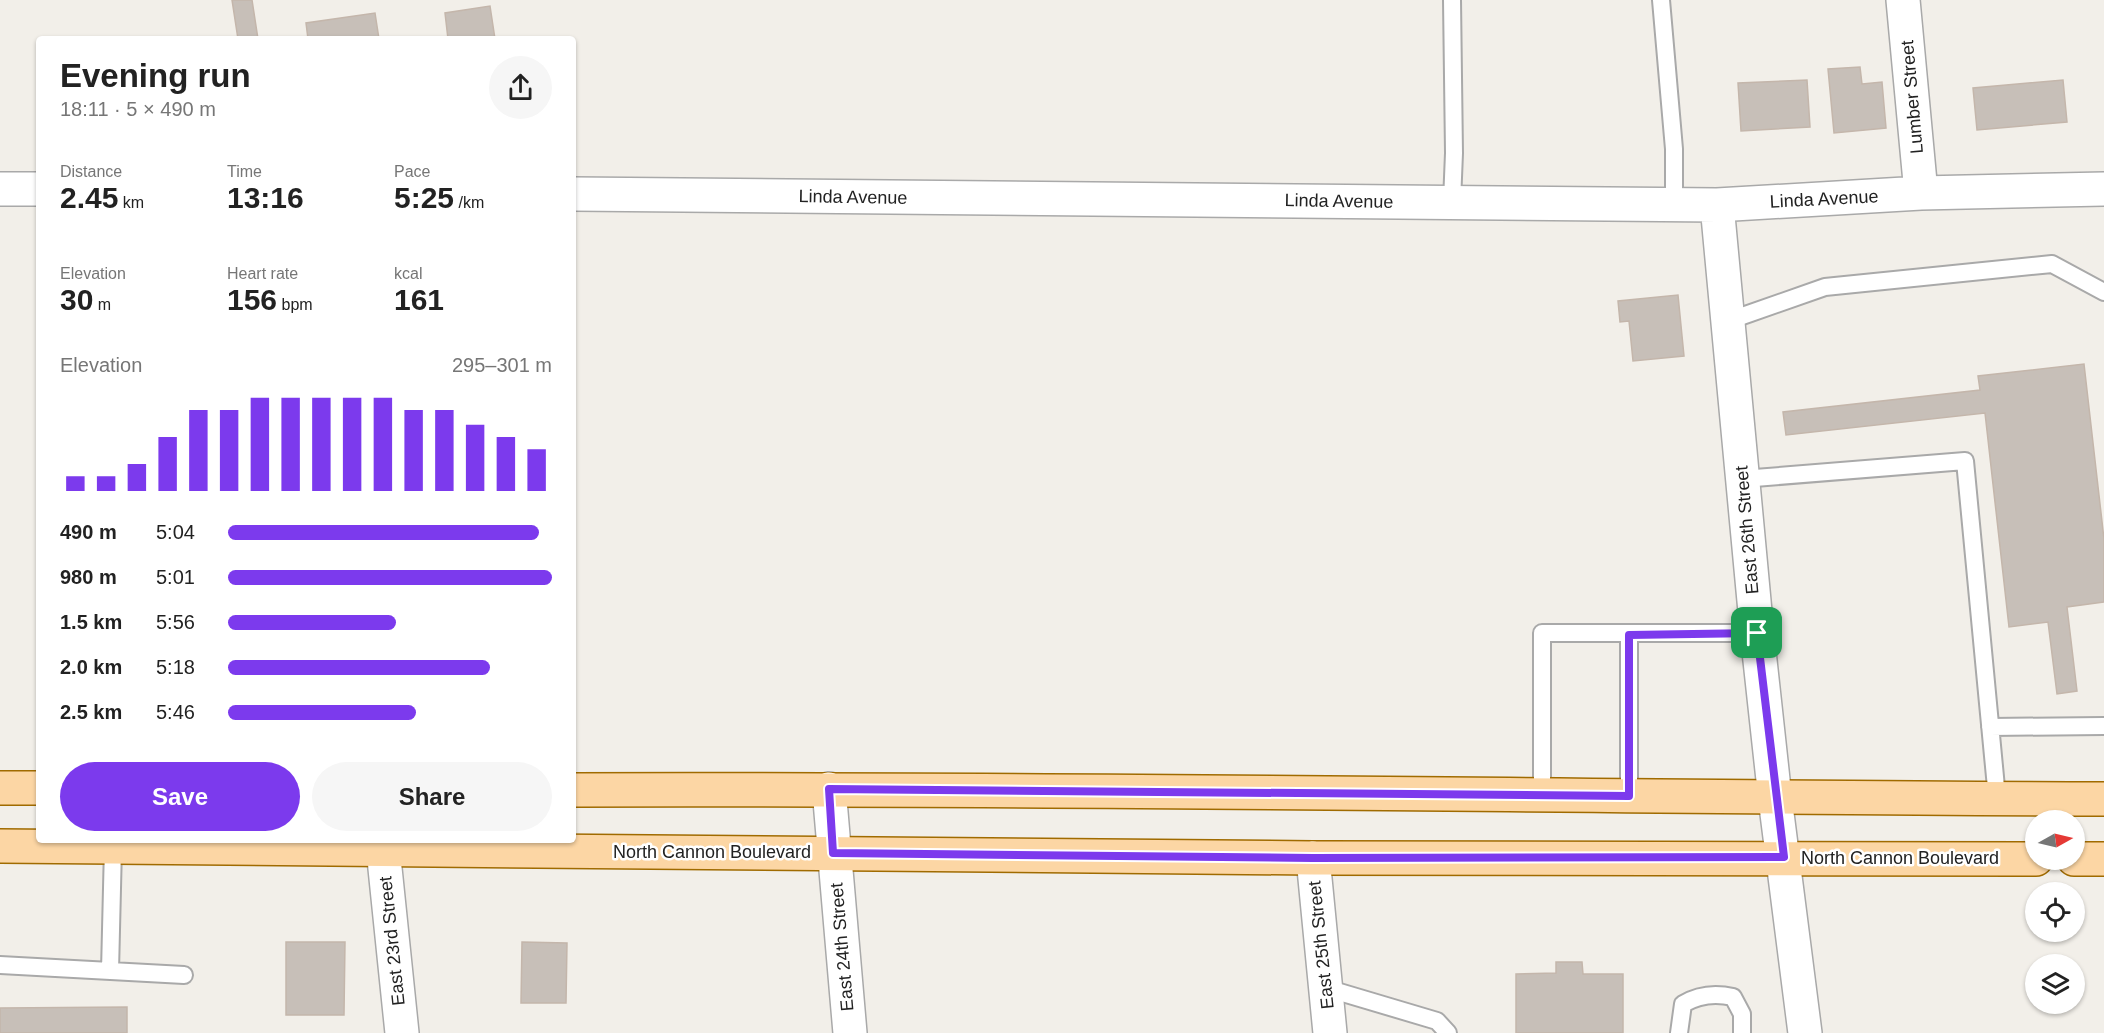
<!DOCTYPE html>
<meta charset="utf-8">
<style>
:root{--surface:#fff;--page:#f6f6f6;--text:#222;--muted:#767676;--accent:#7c3aed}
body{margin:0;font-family:Arial,sans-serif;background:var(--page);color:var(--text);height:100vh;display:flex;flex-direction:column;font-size:22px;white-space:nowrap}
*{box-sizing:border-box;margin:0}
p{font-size:20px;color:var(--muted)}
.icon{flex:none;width:33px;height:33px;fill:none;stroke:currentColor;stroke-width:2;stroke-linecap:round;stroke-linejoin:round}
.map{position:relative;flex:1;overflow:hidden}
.sheet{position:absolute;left:36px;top:36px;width:540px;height:807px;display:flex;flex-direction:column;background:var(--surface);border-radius:6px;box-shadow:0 2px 4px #0004}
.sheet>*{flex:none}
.needle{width:39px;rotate:82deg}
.tools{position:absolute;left:2025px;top:810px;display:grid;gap:12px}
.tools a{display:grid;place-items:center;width:60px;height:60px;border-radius:50%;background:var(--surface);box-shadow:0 2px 4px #0004;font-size:30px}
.pin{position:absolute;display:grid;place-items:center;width:51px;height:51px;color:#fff;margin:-26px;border-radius:12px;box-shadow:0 3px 9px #0006}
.round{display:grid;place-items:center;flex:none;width:63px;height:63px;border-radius:32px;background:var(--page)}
.headline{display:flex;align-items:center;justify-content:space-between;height:102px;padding:0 24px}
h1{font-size:33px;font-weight:700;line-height:45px}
.stats{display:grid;grid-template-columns:repeat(3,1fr);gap:9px;height:102px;padding:6px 24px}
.stats div{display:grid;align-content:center}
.stats b{font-size:30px;font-weight:700}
.stats small{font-size:16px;font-weight:400}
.stats p{font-size:16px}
.chart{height:168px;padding:12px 24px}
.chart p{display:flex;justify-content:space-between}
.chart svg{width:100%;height:108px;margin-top:6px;stroke:var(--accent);stroke-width:6}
.button{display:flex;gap:12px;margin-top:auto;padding:12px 24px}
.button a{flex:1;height:69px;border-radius:36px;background:var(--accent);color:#fff;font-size:24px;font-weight:700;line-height:69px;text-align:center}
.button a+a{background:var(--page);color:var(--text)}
ul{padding:0 24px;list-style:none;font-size:20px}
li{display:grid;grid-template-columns:96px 72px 1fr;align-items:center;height:45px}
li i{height:15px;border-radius:8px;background:var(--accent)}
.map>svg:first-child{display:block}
.building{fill:#c7bfb8;stroke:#c4b6ab;stroke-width:1.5}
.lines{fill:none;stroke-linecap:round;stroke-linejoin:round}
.service-casing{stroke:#a9a9a9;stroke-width:20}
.minor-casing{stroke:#a9a9a9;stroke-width:36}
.primary-casing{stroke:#a06b00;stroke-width:36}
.service{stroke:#fff;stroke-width:16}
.minor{stroke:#fff;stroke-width:33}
.primary{stroke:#fcd6a4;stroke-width:33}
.route-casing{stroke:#fff;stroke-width:12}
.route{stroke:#7c3aed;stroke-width:8}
.labels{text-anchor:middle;stroke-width:5;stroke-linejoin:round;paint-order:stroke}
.street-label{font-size:18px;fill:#222;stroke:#fff}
</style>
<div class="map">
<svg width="2104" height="1033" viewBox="0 0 2104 1033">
<rect width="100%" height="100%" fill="#f2efe9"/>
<!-- building -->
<path class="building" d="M232,0H252L258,39H238Z
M490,6L495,39H448L445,13Z
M375,13L379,39H308L306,23Z
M1860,67L1862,84L1882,82L1886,128L1834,133L1828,69Z
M1807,80L1810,127L1741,131L1738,83Z
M2063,80L2067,122L1977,130L1973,88Z
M1678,295L1684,356L1633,361L1629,321L1620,322L1618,301Z
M2084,364L2104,539V602L2067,607L2077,691L2057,694L2048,622L2009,627L1985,413L1786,435L1783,412L1980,390L1978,376Z
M286,942H345L344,1015H286Z
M522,942L567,943L566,1003H521Z
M1556,962H1582L1583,974H1623V1033H1516V974L1556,973Z
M127,1007V1033H0V1008Z"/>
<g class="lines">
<defs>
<path id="service" d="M1661,0L1674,149V205
M1452,202L1454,153L1452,0
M1728,321L1825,287L2052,264L2104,292
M1742,479L1965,461L1997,798
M1629,635V796
M1990,727L2104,726
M1542,796V633H1757
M0,965L184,975
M110,971L113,847
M1326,988L1437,1021L1448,1033
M1679,1033L1683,1004C1698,995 1716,993 1733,997L1742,1014V1033"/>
<path id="minor" d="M1903,0L1921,193
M0,189H39
M573,194L1717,205L1921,193L2104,189
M1717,205L1757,633L1775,798L1805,1033
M829,789L850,1033
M383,849L402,1033
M1313,858L1330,1033"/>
<path id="primary" d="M0,788H39
M573,790C1083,788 1594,797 2104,799
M0,846L1313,858L2036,859
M2074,859H2104"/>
</defs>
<!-- service casing -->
<use href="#service" class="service-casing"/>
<!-- minor casing -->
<use href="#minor" class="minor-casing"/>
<!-- primary casing -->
<use href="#primary" class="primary-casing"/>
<!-- service -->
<use href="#service" class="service"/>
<!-- minor -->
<use href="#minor" class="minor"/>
<!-- primary -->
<use href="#primary" class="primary"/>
</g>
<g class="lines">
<defs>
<path id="route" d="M1757,633L1784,857L1313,858L833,853L829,789L1629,796V635Z"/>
</defs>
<!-- route casing -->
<use href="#route" class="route-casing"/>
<!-- route -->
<use href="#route" class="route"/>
</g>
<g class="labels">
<!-- street labels -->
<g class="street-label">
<text transform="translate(1912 97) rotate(-95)" y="6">Lumber Street</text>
<text transform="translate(853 197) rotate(1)" y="6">Linda Avenue</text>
<text transform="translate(1824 199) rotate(-3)" y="6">Linda Avenue</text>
<text transform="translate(1339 201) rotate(1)" y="6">Linda Avenue</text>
<text transform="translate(1747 530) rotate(-95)" y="6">East 26th Street</text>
<text x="712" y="858">North Cannon Boulevard</text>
<text x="1900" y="864">North Cannon Boulevard</text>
<text transform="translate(392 941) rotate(-96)" y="6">East 23rd Street</text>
<text transform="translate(1321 945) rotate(-96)" y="6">East 25th Street</text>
<text transform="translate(842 947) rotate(-95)" y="6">East 24th Street</text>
</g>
</g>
</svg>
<div class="tools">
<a><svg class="needle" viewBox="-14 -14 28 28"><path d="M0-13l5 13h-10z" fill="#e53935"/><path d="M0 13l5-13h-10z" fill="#767676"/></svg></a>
<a><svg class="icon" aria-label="locate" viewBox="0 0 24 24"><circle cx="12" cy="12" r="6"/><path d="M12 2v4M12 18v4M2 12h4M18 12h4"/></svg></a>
<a><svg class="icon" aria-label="layers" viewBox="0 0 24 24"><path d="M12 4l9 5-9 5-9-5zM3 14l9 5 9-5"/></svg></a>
</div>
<div class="pin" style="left:1757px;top:633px;background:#1e9e55"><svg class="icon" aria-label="arrive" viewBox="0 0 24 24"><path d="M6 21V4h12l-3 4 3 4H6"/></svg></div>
<section class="sheet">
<div class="headline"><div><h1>Evening run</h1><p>18:11 · 5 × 490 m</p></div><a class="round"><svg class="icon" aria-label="share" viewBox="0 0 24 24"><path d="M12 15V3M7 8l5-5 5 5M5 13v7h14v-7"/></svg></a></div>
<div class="stats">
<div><p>Distance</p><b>2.45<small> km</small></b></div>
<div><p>Time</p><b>13:16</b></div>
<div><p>Pace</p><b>5:25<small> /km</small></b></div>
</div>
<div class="stats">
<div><p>Elevation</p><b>30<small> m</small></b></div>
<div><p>Heart rate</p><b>156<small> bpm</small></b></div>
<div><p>kcal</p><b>161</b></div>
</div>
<div class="chart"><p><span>Elevation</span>295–301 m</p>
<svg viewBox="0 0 160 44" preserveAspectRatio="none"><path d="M5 44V38M15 44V38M25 44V33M35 44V22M45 44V11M55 44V11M65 44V6M75 44V6M85 44V6M95 44V6M105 44V6M115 44V11M125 44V11M135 44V17M145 44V22M155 44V27"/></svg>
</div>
<ul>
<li><b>490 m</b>5:04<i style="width:96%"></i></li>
<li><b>980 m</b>5:01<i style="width:100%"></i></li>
<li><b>1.5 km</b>5:56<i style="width:52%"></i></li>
<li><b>2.0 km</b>5:18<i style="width:81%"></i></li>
<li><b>2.5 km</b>5:46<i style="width:58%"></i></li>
</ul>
<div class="button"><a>Save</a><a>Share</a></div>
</section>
</div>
